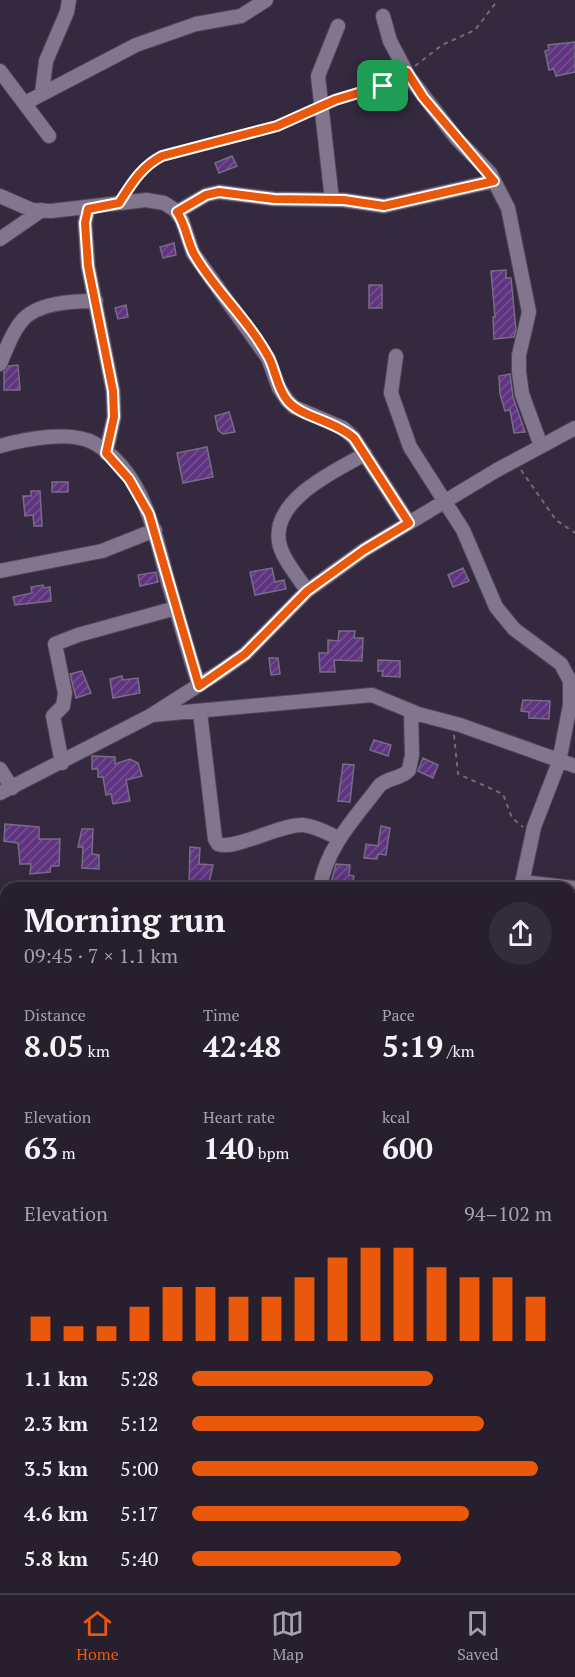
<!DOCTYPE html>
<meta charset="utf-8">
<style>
:root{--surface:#271f2e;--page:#332c3a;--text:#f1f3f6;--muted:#a4a2aa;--line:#433d4a;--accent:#ea580c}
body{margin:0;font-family:"PT Serif",serif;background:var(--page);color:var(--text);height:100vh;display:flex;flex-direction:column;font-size:22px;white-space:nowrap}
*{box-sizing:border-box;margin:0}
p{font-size:20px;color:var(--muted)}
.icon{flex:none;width:33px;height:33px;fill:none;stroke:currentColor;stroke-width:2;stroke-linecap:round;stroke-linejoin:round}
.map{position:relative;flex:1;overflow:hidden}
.sheet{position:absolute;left:0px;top:882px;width:576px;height:711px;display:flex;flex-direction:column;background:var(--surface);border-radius:18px 18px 0 0;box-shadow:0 3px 15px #0003,0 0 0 2px var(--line)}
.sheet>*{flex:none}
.pin{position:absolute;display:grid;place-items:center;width:51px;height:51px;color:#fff;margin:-26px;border-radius:12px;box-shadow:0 3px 9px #0006}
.round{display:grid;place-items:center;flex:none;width:63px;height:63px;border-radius:32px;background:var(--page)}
.head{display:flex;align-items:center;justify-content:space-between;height:102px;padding:0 24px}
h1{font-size:33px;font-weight:700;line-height:45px}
.metrics{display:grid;grid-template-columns:repeat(3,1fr);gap:9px;height:102px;padding:6px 24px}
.metrics div{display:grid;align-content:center}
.metrics b{font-size:30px;font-weight:700}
.metrics small{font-size:16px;font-weight:400}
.metrics p{font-size:16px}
.chart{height:168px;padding:12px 24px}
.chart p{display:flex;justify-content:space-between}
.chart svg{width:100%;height:108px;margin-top:6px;stroke:var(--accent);stroke-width:6}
ul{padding:0 24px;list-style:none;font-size:20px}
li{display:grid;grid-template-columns:96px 72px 1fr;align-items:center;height:45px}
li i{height:15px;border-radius:8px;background:var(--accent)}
.menu{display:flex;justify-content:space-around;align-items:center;height:84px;border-top:2px solid var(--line);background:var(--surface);font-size:16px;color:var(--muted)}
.menu a{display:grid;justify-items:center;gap:3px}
.menu .selected{color:var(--accent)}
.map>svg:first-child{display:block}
.building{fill:url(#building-hatch);stroke:#786c84;stroke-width:1.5}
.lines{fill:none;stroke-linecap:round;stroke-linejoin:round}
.street-casing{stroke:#504658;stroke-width:16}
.path{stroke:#72697b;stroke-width:2;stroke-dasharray:4.5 4.5;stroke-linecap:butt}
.street{stroke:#82768e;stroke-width:14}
.route-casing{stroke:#fff;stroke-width:12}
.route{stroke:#ea580c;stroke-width:8}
</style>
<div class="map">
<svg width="575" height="1593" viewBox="0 0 575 1593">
<defs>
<pattern id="building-hatch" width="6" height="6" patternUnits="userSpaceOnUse" patternTransform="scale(1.5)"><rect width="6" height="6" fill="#5f3480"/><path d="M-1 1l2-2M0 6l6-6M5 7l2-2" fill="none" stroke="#755092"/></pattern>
</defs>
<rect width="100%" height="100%" fill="#34293e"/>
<!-- building -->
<path class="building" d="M575,42V72L556,76L554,69L549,70L545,51L549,50L548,45Z
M232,156L237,166L219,173L215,163Z
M174,243L176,255L163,258L160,247Z
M506,270V278H511L516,330L514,337L494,339L493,317H495L491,271Z
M369,285H382V308H369Z
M126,305L128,317L118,319L115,308Z
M18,365L20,390H4V372L9,366Z
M510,374L513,397L525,432L514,433L510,410L505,411L500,394L499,376Z
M229,412L235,432L223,434L218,430L215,416Z
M207,447L213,477L183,483L177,453Z
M52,482H68V492H52Z
M31,491H40L42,526H34L33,515L25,516L23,496H31Z
M272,568L275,582L284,580L286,589L255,595L250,572Z
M463,568L469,581L453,587L448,575Z
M156,572L158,582L140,586L138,575Z
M43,585L44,588L50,587L51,601L15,605L13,597L32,593L31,587Z
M339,631H355L354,638H363L362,661L334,660L335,672H320L319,653H328V640L338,641Z
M269,658H278L280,674L271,675Z
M378,660L400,661V677L382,676L383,671H378Z
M82,671L91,693L76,698L70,674Z
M122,676L123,680L138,678L140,693L113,698L110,679Z
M523,700L550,701L549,719L529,718V712L521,711Z
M374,740L391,745L388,756L370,750Z
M92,756L115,757V764L130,759L138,763L142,776L126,780L130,801L113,804L111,794L106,795L103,777H98V769H92Z
M423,758L438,765L433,778L418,771Z
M343,764L354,765L350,802L338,801Z
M5,824L39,827V839H60L59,866H51L50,872L30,874L31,864H20L18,843L4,841Z
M381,826L390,828L386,855L378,854L377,859L364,858L366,844L378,846Z
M82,829H93L92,854L99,855V869L82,868L83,847H78Z
M190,847L200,848L199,864L213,865L208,888L189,886Z
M336,864L350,865L349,875L354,876L352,886L331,883Z"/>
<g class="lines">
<defs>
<path id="street" d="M383,16L390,41L409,77L457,139L490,173L508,208L529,312L519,355V372L522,394L541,446
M0,71L49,136
M42,93L46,61L67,12L69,0
M25,103L136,45L196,24L241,16L266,0
M0,196L32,210L51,211L146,200L164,203L175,210L182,220L193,253L268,358L279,388L287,400L294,407L343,428L354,438L409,523
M332,200L318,76L338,26
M88,209L85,223L88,266L113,391L114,417L106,453
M177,212L206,195L219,192L274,199L343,200L384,206L494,181
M0,239L42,210
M396,356L391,393L410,447L463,530L496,607L514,629L561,664L570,681V705L559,762L534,827L521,888
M0,364C6,350 11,334 21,322C36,302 74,301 96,301
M0,446C25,439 71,430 94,443C144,471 155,535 169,585C179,618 188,652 199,685
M0,571L102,551L155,530
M307,591C298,576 282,559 279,542C272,499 335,471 365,454
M200,712L215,839L218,844C234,851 280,824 303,825C315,826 328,833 338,838
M152,715L372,695L418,714L460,725L575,766
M62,763L53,716L63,706L65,693L55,644L78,635L176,608
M0,769L12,788
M0,793L150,716L221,671L245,654L307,591L364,550L497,470L575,428
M523,882L575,888
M320,888C326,847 356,817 380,785C390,777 401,779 409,770L412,755L411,711
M0,926L6,927
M570,1049L575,1050
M0,1056L6,1057
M0,1177L6,1178
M570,1178L575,1179
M570,1283V1300
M0,1349L6,1328
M570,1477L575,1478
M570,1533L575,1530
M325,1587L326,1593
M82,1593L83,1587
M461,1593L470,1587"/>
</defs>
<!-- street casing -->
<use href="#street" class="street-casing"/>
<!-- path -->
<path class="path" d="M415,66L442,45L475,30L498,0
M333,101L396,80
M127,190L147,164L162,156L261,131L309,112
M521,470L556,520L575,533
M454,735L458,774L503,794L512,818L523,827"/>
<!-- street -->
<use href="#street" class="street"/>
</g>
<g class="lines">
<defs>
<path id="route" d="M407,72L423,97L494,181L384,206L344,200L274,199L219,192L206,195L177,212C186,225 187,241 194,254C215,291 249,320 269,358C276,372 277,388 287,400C300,417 334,420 354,438L409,523L364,550L307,591L245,654L199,686L149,514L129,479L106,453L114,417L113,391L88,266L85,223L88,209L119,203C132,183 141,167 162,156L277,126L335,100L391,83Z"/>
</defs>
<!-- route casing -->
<use href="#route" class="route-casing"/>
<!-- route -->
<use href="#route" class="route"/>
</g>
</svg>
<div class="pin" style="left:383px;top:86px;background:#1e9e55"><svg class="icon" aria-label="arrive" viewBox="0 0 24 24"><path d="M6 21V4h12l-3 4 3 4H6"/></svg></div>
<section class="sheet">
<div class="head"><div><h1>Morning run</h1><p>09:45 · 7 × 1.1 km</p></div><a class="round"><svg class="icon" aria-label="share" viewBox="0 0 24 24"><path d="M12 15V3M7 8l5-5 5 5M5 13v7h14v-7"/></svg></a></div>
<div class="metrics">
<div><p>Distance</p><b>8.05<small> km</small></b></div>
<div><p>Time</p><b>42:48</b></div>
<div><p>Pace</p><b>5:19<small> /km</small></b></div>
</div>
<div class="metrics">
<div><p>Elevation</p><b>63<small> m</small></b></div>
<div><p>Heart rate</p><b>140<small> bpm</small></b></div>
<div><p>kcal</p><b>600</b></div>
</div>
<div class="chart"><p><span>Elevation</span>94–102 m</p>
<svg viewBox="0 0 160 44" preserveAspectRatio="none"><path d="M5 44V34M15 44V38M25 44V38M35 44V30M45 44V22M55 44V22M65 44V26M75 44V26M85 44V18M95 44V10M105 44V6M115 44V6M125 44V14M135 44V18M145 44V18M155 44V26"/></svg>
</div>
<ul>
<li><b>1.1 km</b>5:28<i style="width:67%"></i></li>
<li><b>2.3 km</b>5:12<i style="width:81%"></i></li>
<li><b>3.5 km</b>5:00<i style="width:96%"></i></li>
<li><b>4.6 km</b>5:17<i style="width:77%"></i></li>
<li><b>5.8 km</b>5:40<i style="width:58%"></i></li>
</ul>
</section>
</div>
<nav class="menu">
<a class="selected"><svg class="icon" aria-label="home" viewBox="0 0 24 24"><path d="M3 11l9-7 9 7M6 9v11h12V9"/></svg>Home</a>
<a><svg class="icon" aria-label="map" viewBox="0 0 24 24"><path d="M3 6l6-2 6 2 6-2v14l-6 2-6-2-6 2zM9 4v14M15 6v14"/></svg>Map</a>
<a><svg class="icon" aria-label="saved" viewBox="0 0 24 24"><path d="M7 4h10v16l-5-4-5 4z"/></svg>Saved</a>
</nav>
